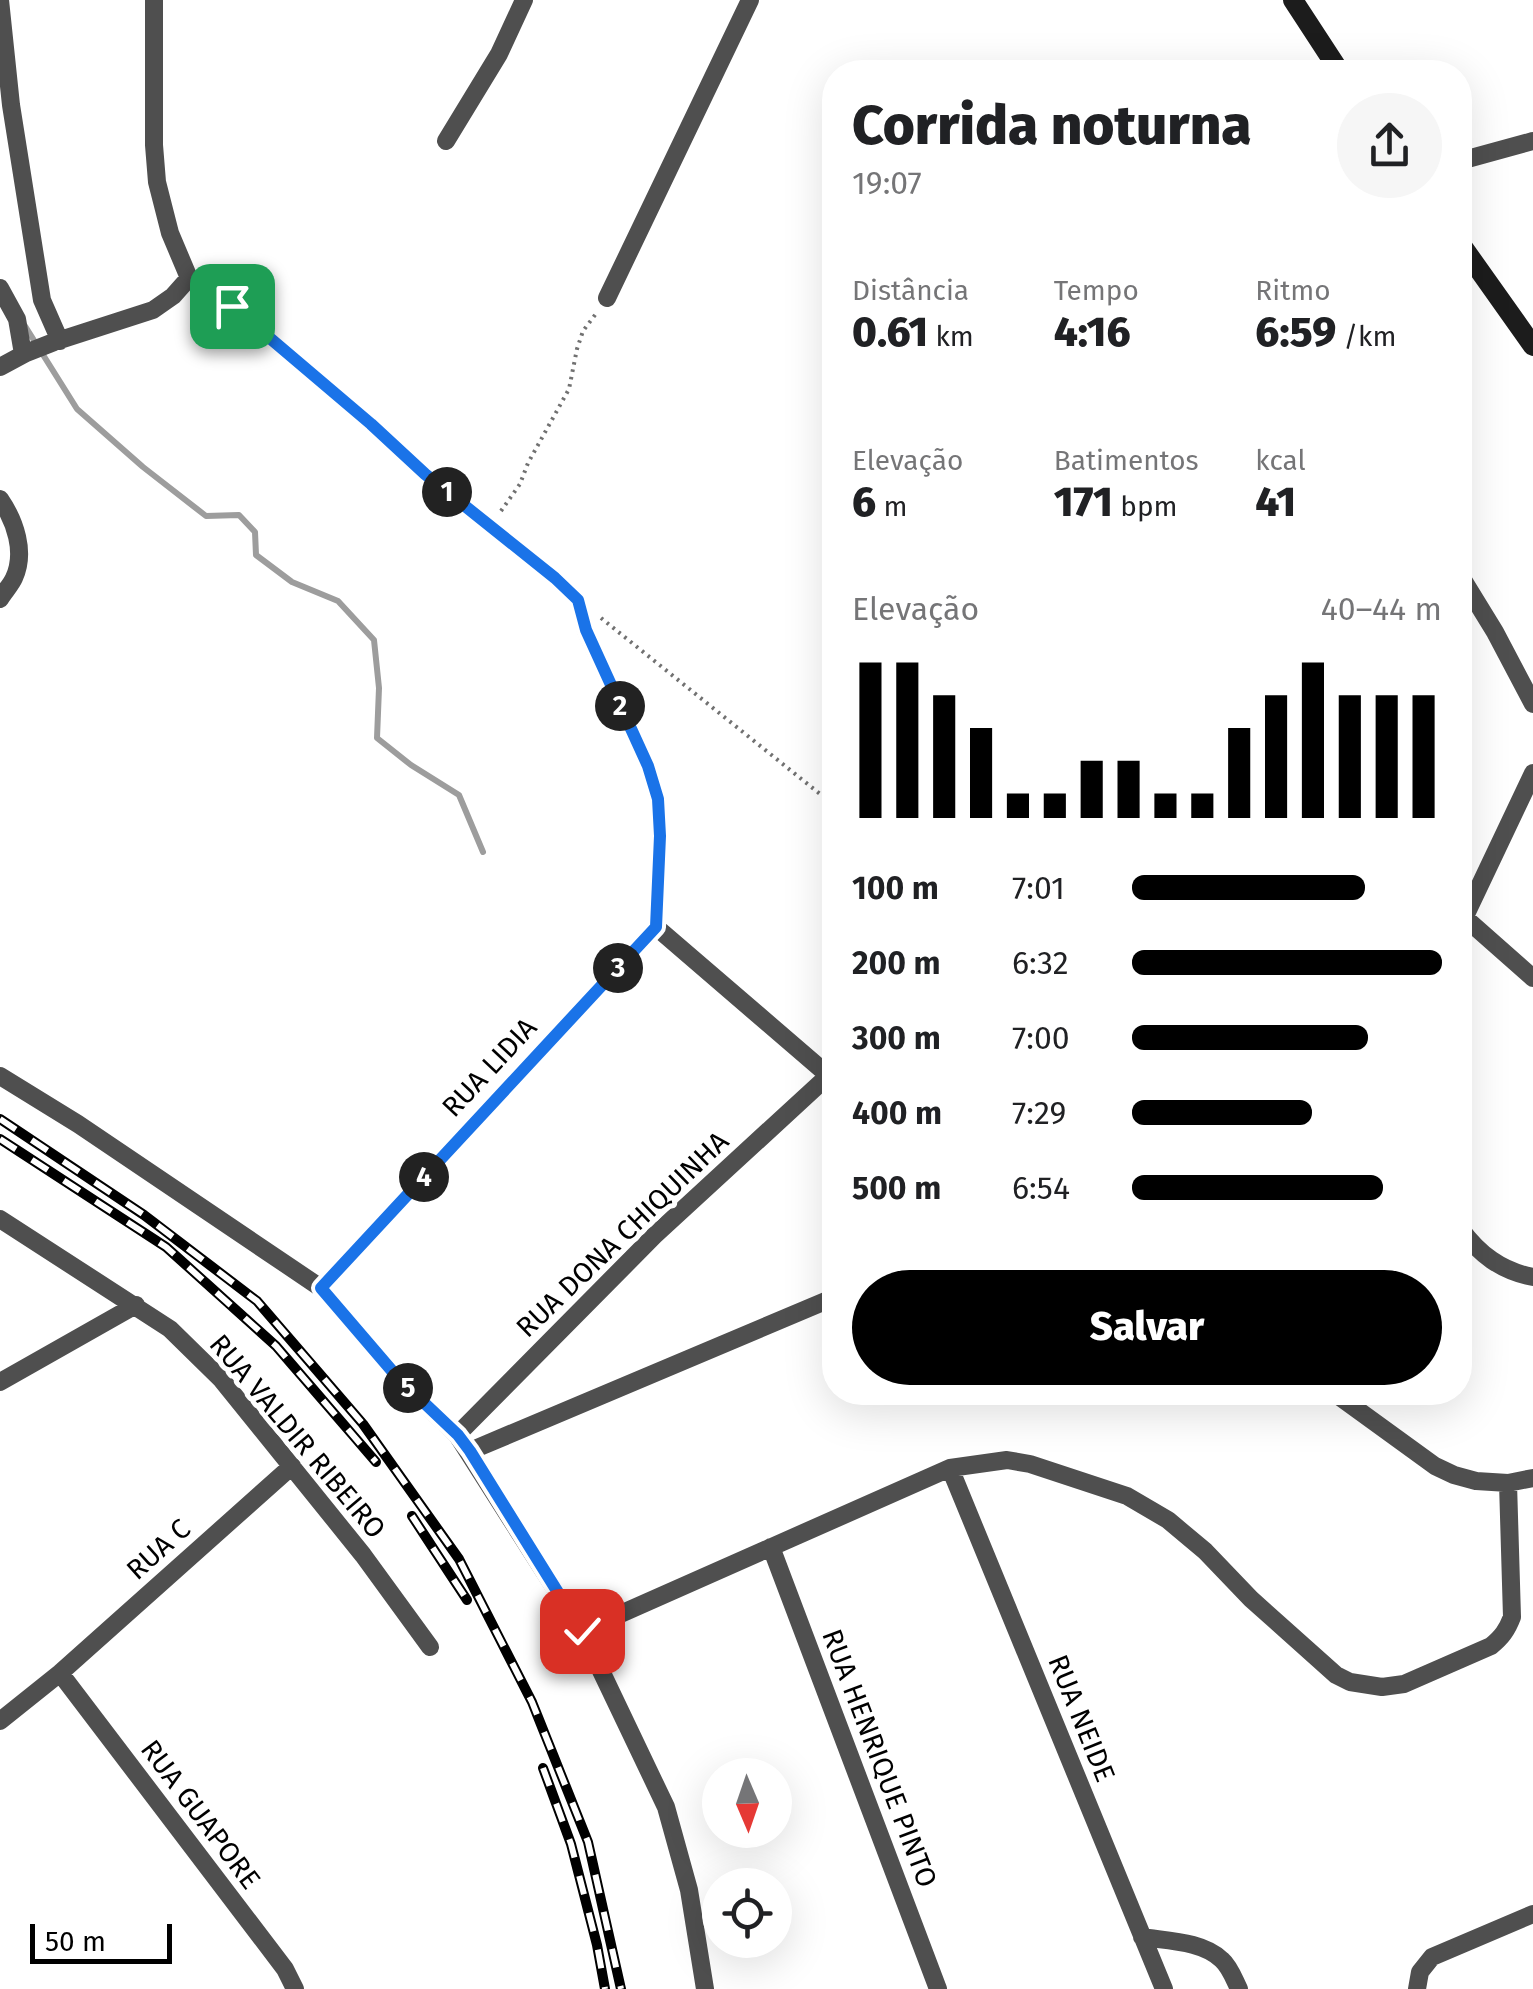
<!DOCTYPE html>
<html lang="pt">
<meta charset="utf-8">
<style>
:root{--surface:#fff;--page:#f6f6f6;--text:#202124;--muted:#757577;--accent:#000}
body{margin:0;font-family:"Fira Sans",sans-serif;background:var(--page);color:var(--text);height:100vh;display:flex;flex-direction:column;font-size:38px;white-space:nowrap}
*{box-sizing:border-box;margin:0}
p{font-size:32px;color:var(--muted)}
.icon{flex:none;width:55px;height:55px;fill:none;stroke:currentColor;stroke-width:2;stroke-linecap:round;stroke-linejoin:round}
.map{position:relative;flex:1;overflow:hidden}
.details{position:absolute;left:822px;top:60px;width:650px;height:1345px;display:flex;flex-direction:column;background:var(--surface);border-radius:40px;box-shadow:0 10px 40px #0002}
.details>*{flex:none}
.needle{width:65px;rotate:178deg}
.buttons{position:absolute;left:702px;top:1758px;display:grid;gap:20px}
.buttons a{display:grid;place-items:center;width:90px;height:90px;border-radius:50%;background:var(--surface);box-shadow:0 10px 40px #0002;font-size:50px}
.scale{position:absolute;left:30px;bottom:25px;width:142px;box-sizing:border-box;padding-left:10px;border:5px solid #000;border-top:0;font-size:28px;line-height:35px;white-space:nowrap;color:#000;-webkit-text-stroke:8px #fff;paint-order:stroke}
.pin{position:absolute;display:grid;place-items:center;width:85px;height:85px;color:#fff;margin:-42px;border-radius:20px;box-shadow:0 5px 15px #0006}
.km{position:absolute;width:50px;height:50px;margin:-25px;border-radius:50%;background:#222;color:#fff;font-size:28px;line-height:50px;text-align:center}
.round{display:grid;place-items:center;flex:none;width:105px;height:105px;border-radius:52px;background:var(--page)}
.headline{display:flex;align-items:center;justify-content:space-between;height:170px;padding:0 30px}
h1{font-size:55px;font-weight:800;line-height:75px}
.metrics{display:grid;grid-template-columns:repeat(3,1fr);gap:15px;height:170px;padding:10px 30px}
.metrics div{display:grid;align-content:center}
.metrics b{font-size:42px;font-weight:800}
.metrics small{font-size:28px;font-weight:400}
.metrics p{font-size:28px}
.chart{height:280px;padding:20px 30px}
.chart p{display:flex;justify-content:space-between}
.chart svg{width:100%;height:180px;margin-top:10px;stroke:var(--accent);stroke-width:6}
.primary-button{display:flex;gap:20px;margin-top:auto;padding:20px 30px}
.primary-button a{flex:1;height:115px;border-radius:60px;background:var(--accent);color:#fff;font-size:40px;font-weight:800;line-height:115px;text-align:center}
ul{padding:0 30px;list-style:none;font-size:32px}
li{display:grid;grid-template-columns:160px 120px 1fr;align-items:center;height:75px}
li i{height:25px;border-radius:12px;background:var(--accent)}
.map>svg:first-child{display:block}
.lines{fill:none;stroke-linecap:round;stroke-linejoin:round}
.stream{stroke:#9d9d9d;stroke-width:6}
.path{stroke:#717171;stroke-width:4;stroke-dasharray:2.5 5;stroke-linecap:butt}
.minor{stroke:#4f4f4f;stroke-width:18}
.secondary{stroke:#1c1c1c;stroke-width:20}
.rail-casing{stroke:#000;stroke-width:10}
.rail{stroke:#fff;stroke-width:6;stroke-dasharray:19;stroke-linecap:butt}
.route-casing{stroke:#fff;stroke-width:20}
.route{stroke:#1a73e8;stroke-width:12}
.labels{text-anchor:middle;stroke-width:10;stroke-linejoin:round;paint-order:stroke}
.street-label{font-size:28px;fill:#000;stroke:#fff}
</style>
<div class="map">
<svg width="1533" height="1989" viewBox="0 0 1533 1989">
<rect width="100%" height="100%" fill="#fff"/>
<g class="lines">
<!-- stream -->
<path class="stream" d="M25,326L77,409L143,467L206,516L239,515L255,532L256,555L292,582L338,601L374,640L379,688L377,738L411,765L459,795L483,852"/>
<!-- path -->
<path class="path" d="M501,511L520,484L528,463L569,389L577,349L583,331L598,311
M601,618L835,806"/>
<!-- minor -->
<path class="minor" d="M0,0L11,105L42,300L60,341
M154,0V145L157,182L170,233L189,278L232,306L371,424L425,474L555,578L578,600L586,631L648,766L658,799L660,836L656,927
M446,141L499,54L524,0
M1460,161L1533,141
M0,288L17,319L23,354
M607,298L750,0
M0,367L26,353L54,342L153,310L173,296L189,278
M0,499C15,521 26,552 14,578C11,585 4,592 0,599
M1460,575L1495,632L1533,704
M1464,917L1533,978
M656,927L835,1081
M1460,927L1533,773
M0,1076L78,1124L321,1288L399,1379L457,1435L582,1631L666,1807L689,1890L705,1989
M0,1219L170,1329L221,1379L363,1555L430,1647
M1460,1228C1479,1254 1501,1271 1533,1277
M321,1288L656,927
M0,1382L136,1305
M1333,1392L1435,1466L1454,1475L1476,1481L1508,1483L1533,1478
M457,1435L654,1236L828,1076
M470,1451L835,1297
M950,1468L1164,1989
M771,1547L938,1989
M582,1631L950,1468L1007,1460L1030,1464L1127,1496L1168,1520L1205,1551L1251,1599L1336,1675L1350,1682L1382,1687L1404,1684L1491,1646C1502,1637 1507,1630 1512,1617L1508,1483
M60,1673L285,1969L295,1989
M0,1721L60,1673L292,1466
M1142,1937C1167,1941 1203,1941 1222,1960C1230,1967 1234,1979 1239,1989
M1417,1989L1420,1972L1432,1957L1533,1914"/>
<!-- secondary -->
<path class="secondary" d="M1293,0L1340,72
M1460,243L1533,346"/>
<defs>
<path id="rail" d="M0,1119L144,1215L257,1301L363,1424L459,1559L532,1702L588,1842L621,1989
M0,1139L166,1247L276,1346L376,1462
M412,1516L467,1600
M543,1768L571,1844L597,1945L605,1989"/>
</defs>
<!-- rail casing -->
<use href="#rail" class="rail-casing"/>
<!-- rail -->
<use href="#rail" class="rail"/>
</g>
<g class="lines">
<defs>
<path id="route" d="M232,306L371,424L425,474L555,578L578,600L586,630L648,766L658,799L660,836L656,927L321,1288L399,1379L458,1435L470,1451L582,1631"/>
</defs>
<!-- route casing -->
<use href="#route" class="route-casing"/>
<!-- route -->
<use href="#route" class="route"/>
</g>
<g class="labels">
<!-- street labels -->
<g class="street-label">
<text transform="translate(489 1067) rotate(-47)" y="10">RUA LIDIA</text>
<text transform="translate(622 1234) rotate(-44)" y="10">RUA DONA CHIQUINHA</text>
<text transform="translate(298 1436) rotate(50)" y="10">RUA VALDIR RIBEIRO</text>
<text transform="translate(158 1549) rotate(-42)" y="10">RUA C</text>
<text transform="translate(1082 1718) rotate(68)" y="10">RUA NEIDE</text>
<text transform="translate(880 1758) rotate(69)" y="10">RUA HENRIQUE PINTO</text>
<text transform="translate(201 1814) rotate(53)" y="10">RUA GUAPORE</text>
</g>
</g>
</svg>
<div class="buttons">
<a><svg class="needle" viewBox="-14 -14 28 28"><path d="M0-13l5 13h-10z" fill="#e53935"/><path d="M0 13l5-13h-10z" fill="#757577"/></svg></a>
<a><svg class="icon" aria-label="locate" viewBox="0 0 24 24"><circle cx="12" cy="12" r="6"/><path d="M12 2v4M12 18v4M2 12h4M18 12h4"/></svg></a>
</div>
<div class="scale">50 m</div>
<div class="pin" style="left:232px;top:306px;background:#1e9e55"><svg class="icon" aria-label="arrive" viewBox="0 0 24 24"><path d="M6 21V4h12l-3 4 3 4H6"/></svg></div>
<div class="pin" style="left:582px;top:1631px;background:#d93025"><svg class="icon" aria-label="check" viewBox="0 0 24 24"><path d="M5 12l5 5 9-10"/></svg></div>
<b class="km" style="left:447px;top:492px">1</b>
<b class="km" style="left:620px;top:706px">2</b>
<b class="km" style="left:618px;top:968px">3</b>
<b class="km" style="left:424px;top:1177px">4</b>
<b class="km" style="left:408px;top:1388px">5</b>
<section class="details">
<div class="headline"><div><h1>Corrida noturna</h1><p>19:07</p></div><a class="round"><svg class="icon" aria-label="share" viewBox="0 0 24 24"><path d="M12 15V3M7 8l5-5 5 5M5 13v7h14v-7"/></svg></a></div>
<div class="metrics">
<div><p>Distância</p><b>0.61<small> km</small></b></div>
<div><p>Tempo</p><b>4:16</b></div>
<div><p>Ritmo</p><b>6:59<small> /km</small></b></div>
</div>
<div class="metrics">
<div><p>Elevação</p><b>6<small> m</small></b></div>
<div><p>Batimentos</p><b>171<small> bpm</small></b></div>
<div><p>kcal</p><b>41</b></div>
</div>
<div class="chart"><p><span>Elevação</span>40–44 m</p>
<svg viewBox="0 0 160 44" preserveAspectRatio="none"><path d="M5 44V6M15 44V6M25 44V14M35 44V22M45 44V38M55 44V38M65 44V30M75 44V30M85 44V38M95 44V38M105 44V22M115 44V14M125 44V6M135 44V14M145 44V14M155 44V14"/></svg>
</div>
<ul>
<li><b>100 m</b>7:01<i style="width:75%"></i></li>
<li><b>200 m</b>6:32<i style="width:100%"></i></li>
<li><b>300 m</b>7:00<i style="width:76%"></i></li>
<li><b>400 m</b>7:29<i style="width:58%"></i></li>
<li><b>500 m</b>6:54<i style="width:81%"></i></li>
</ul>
<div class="primary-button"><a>Salvar</a></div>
</section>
</div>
